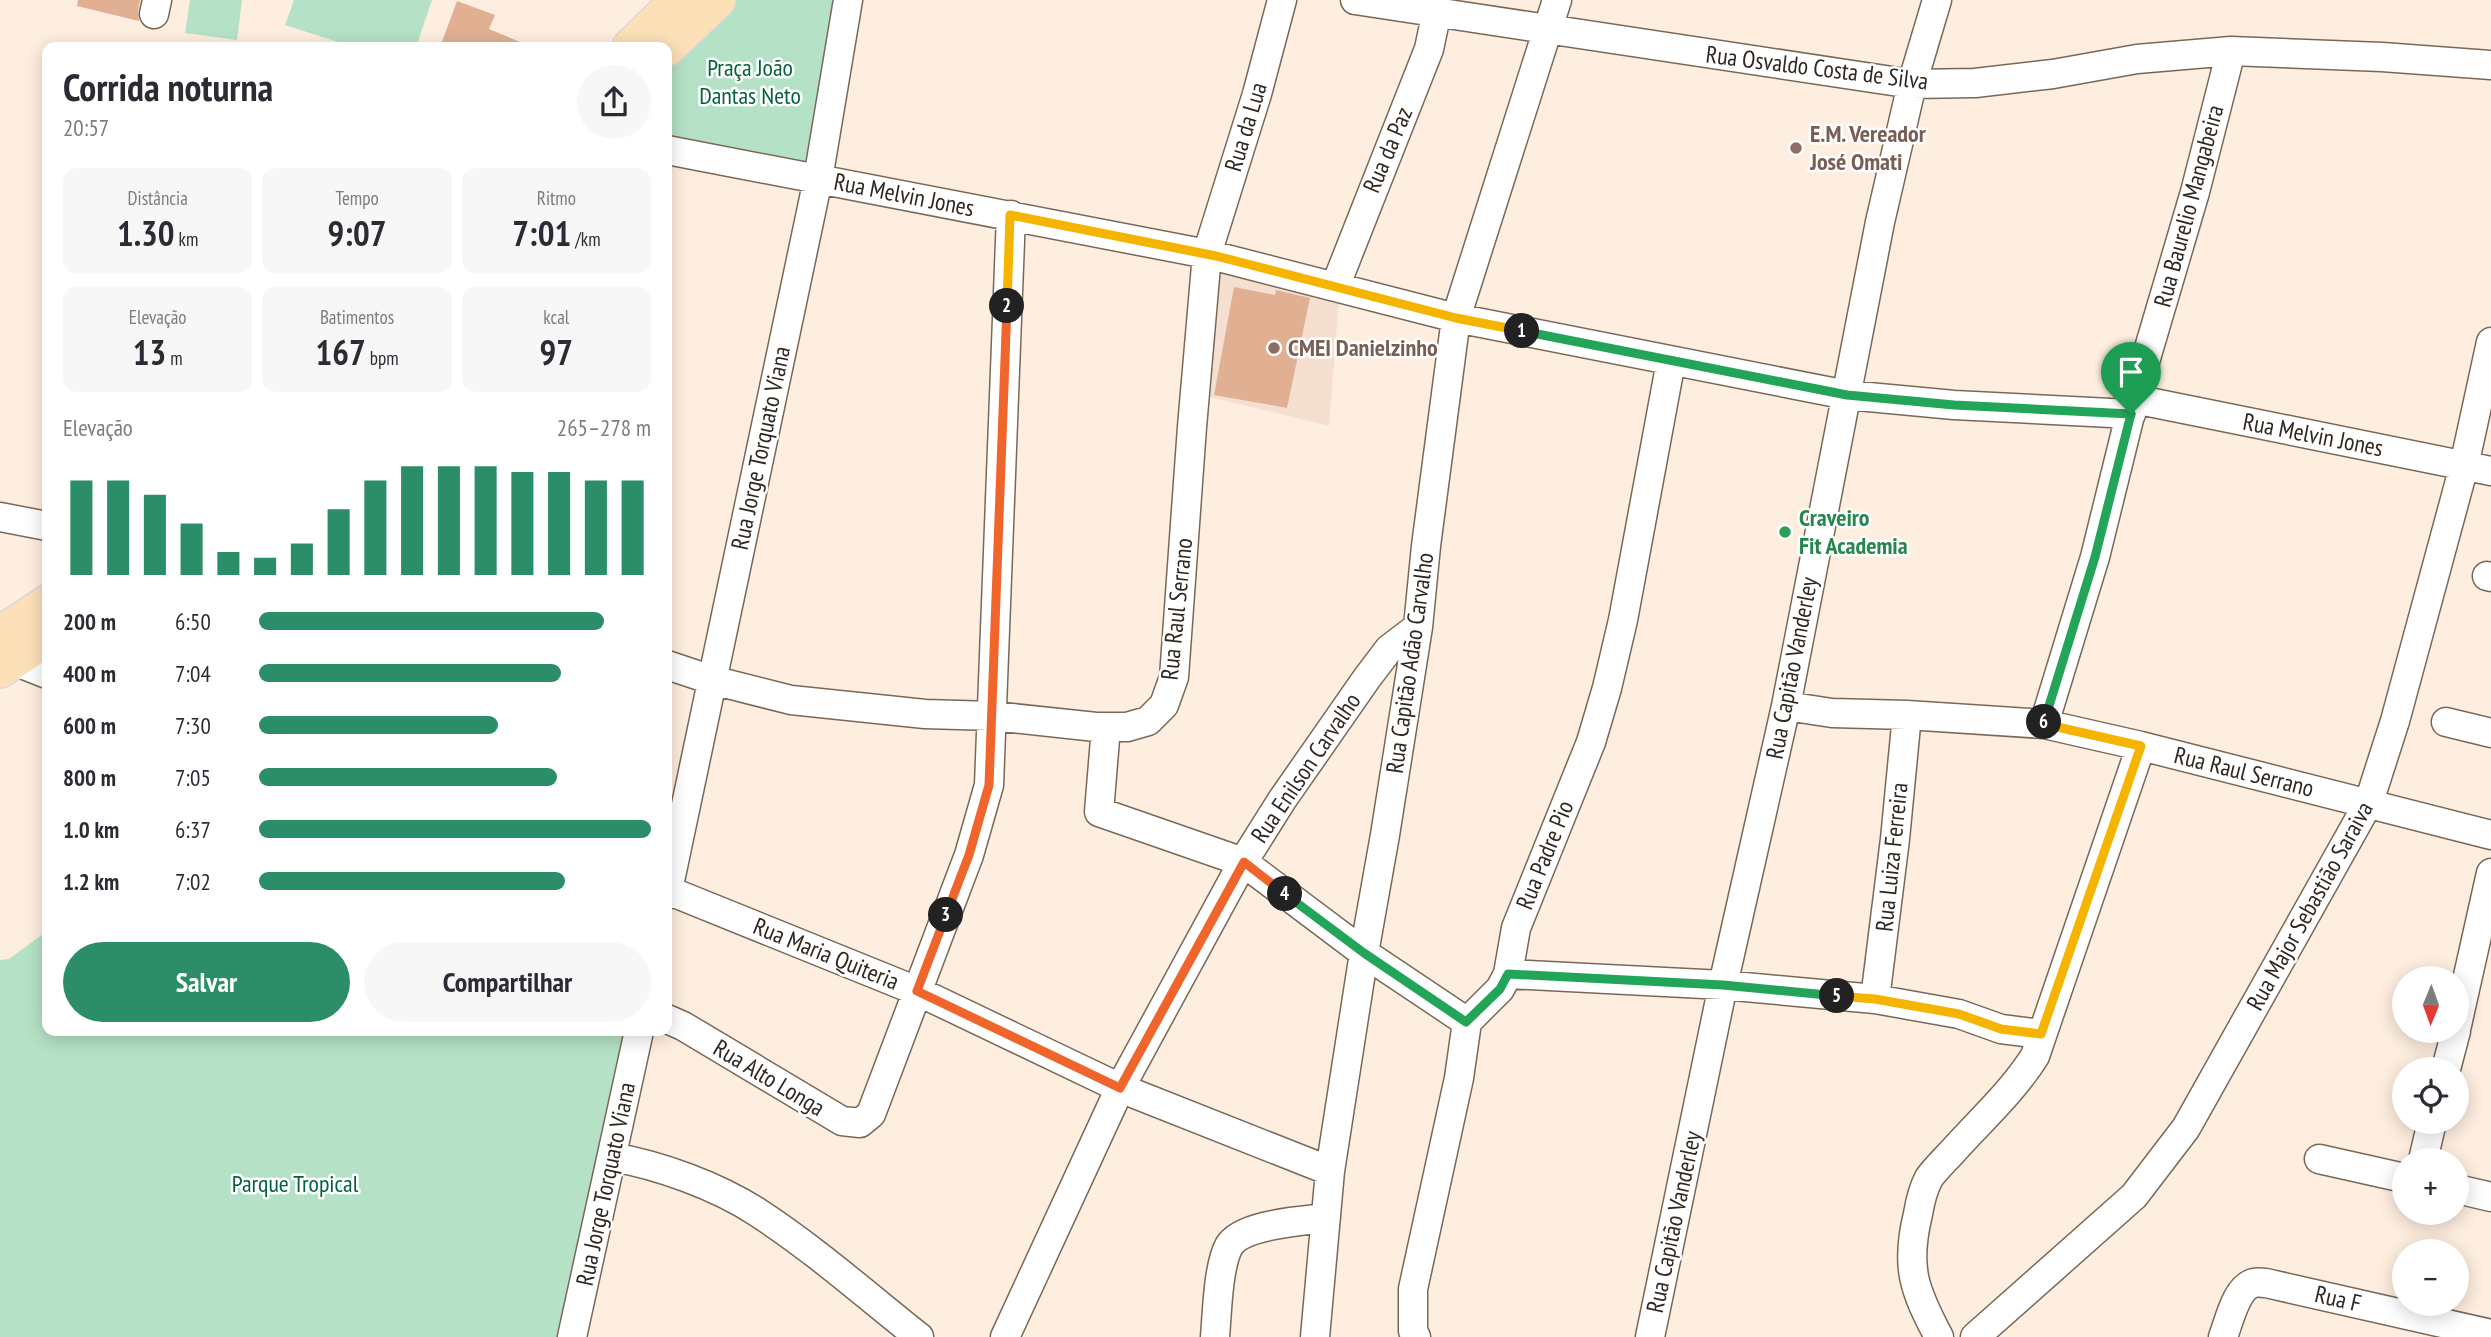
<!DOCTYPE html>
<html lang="pt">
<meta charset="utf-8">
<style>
:root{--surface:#fff;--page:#f7f7f7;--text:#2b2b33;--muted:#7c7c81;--accent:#2b8e68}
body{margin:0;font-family:"PT Sans Narrow",sans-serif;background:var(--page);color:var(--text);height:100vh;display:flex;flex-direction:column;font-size:26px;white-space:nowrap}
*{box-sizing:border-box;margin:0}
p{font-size:23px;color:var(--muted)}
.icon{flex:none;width:38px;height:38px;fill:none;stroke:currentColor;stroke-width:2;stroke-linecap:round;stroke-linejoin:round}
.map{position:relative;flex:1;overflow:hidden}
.side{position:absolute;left:42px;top:42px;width:630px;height:994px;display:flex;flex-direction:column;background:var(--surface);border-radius:14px;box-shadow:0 4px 18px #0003}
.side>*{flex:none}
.needle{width:46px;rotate:181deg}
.tools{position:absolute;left:2392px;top:966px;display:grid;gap:14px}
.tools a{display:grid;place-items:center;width:77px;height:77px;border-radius:50%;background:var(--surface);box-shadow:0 4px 18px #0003;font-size:35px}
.pin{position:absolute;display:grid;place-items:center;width:60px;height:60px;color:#fff;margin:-72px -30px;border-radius:50% 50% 50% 0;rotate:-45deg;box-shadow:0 0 7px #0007}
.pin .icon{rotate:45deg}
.km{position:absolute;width:35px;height:35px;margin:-18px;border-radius:50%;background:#222;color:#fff;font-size:19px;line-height:35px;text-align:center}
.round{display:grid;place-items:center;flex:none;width:74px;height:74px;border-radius:37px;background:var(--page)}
.summary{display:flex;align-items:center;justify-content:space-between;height:119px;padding:0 21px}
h1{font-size:38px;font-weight:800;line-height:52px}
.stats{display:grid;grid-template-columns:repeat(3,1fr);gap:10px;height:119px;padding:7px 21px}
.stats div{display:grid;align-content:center;border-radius:14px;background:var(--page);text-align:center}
.stats b{font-size:35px;font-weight:800}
.stats small{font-size:19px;font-weight:400}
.stats p{font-size:19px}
.chart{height:196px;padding:14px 21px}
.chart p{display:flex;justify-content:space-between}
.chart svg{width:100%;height:126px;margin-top:7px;stroke:var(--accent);stroke-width:6}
.primary-button{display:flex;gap:14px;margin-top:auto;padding:14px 21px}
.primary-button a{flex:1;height:80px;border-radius:42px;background:var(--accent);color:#fff;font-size:28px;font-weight:800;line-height:80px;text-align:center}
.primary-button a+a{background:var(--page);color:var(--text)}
ul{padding:0 21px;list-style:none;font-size:23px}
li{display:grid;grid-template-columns:112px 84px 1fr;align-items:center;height:52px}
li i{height:18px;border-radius:9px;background:var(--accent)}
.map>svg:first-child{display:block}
.education{fill:#f4dfd1}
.green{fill:#b5e2c6}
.building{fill:#e1b093}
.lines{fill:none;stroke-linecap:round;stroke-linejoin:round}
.minor-casing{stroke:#796857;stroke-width:31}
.major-casing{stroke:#dad8d7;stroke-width:38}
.minor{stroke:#fff;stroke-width:28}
.major{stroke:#fbe0b8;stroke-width:35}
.split-1-casing{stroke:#fff;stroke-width:14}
.split-2-casing{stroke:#fff;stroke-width:14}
.split-3-casing{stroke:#fff;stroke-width:14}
.split-4-casing{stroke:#fff;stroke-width:14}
.split-5-casing{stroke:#fff;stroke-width:14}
.split-6-casing{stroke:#fff;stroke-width:14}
.split-7-casing{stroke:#fff;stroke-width:14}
.split-1{stroke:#22a559;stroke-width:9}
.split-2{stroke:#f5b400;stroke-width:9}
.split-3{stroke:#f0652b;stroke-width:9}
.split-4{stroke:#f0652b;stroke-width:9}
.split-5{stroke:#22a559;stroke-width:9}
.split-6{stroke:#f5b400;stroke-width:9}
.split-7{stroke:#22a559;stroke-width:9}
.education-dot{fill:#8d6e63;stroke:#fff;stroke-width:2.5}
.leisure-dot{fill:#2e9e5b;stroke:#fff;stroke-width:2.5}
.labels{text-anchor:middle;stroke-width:5;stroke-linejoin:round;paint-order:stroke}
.park-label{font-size:24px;fill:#03613b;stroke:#fff}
.street-label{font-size:24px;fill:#2f2821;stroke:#fff}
.education-label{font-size:24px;font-weight:bold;fill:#785e54;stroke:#fff;text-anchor:start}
.leisure-label{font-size:24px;font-weight:bold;fill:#27864d;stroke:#fff;text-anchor:start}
</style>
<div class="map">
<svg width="2491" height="1337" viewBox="0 0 2491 1337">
<rect width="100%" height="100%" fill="#feeedf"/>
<!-- education -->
<path class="education" d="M1216,267L1339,300L1329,426L1210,397Z"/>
<!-- green -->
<path class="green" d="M190,0H242L237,40L185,33Z
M294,0H432L416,47H354L285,25Z
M732,0H837L808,167L667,139V61Z
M47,931V1031H625L557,1337H0V960L9,959Z"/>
<!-- building -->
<path class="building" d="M78,0H140L138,11L139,21L77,6Z
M457,1L495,15L489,29L532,47H440Z
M1234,287L1275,295L1276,290L1310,298L1287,408L1214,395Z"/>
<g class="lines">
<defs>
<path id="minor" d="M1355,0L1912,84L1975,83L2053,74L2137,59L2231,51L2382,57L2491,65
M154,14L157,0
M667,150L1207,254L1456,318L1847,395L1954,405L2131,414
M1335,287L1429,49L1437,11
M2134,399L2491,471
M0,517L47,526
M2487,576L2491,577
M14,661L47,674
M667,665L712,680L791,700L925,714L993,716L1096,727H1127L1148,721L1164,705L1174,677L1192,427L1207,254L1257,94L1282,0
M1786,706L1832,713L1907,715L2044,724L2141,746L2491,835
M2446,722L2491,733
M2044,724L2095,557L2134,399L2195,192L2231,51
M1106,727L1099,812L1243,862L1364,953L1467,1022
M667,890L917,991L1120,1088L1330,1171
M667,895L818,179L848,0
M1508,974L1723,985L1875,999L1959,1014L2001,1029L2041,1034
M1875,999L1895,839L1907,715
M667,1019L683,1026L842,1121L860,1123L871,1114L969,855L989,785L1011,215
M2457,1025L2491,873
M2446,1069L2456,1031
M612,1157C659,1165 717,1186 757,1212C814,1249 866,1295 919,1337
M2319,1159L2404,1178
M2423,1160L2432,1122
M2457,1189L2491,1197
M572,1337L639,1031
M1005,1337L1120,1088L1243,862L1282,800L1367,678L1389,649L1418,627
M1215,1337C1217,1314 1218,1266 1229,1246C1242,1224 1302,1221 1326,1218
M1315,1337L1330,1171L1364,953L1385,835L1418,627L1426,546L1456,318L1557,0
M1416,1337L1413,1331V1289L1459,1078L1467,1022L1500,989L1508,974L1516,928L1591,742L1607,688L1623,620L1671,361
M1650,1337L1723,985L1786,706L1880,222L1912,84L1937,0
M1939,1337C1914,1290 1905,1267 1918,1214C1920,1202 1923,1189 1929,1178C1936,1168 1946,1159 1954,1150C1982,1119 2013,1091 2035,1056L2141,746
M1975,1337L2134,1196L2186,1128L2369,802L2395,721L2464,466L2491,342
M2223,1337C2229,1322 2236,1287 2254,1283C2258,1282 2262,1283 2266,1283L2491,1334"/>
<path id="major" d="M630,47L678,0
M667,48L718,0
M0,634L47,603
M0,670L47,638"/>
</defs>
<!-- minor casing -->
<use href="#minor" class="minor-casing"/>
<!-- major casing -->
<use href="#major" class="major-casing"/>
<!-- minor -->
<use href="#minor" class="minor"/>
<!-- major -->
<use href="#major" class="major"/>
</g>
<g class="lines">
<defs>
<path id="split-1" d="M1522,331L1847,395L1954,405L2131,414"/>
<path id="split-2" d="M1007,306L1010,215L1216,256L1456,318L1522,331"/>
<path id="split-3" d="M946,915L969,855L989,785L1007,306"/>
<path id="split-4" d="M946,915L917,991L1120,1088L1244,862L1285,894"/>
<path id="split-5" d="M1285,894L1364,953L1466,1022L1500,989L1508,974L1723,985L1837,996"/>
<path id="split-6" d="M1837,996L1875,999L1959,1014L2001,1029L2041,1034L2141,746L2044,724V722"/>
<path id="split-7" d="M2044,722L2095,557L2131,414"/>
</defs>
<!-- split-1 casing -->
<use href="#split-1" class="split-1-casing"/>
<!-- split-2 casing -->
<use href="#split-2" class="split-2-casing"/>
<!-- split-3 casing -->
<use href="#split-3" class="split-3-casing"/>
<!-- split-4 casing -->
<use href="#split-4" class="split-4-casing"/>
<!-- split-5 casing -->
<use href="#split-5" class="split-5-casing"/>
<!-- split-6 casing -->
<use href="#split-6" class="split-6-casing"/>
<!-- split-7 casing -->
<use href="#split-7" class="split-7-casing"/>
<!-- split-1 -->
<use href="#split-1" class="split-1"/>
<!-- split-2 -->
<use href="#split-2" class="split-2"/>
<!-- split-3 -->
<use href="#split-3" class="split-3"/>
<!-- split-4 -->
<use href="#split-4" class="split-4"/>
<!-- split-5 -->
<use href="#split-5" class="split-5"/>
<!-- split-6 -->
<use href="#split-6" class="split-6"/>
<!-- split-7 -->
<use href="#split-7" class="split-7"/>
</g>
<!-- markers -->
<g class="education-dot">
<circle cx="1796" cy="148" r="7"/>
<circle cx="1274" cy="348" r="7"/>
</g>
<circle class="leisure-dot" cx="1785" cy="532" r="7"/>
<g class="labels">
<!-- park labels -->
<g class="park-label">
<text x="750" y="76">Praça João<tspan x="750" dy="28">Dantas Neto</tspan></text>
<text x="295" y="1192">Parque Tropical</text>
</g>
<!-- street labels -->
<g class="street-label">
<text transform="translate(1817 68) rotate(7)" y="8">Rua Osvaldo Costa de Silva</text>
<text transform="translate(1246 127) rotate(-73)" y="8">Rua da Lua</text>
<text transform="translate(1388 150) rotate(-67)" y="8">Rua da Paz</text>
<text transform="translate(904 195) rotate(11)" y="8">Rua Melvin Jones</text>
<text transform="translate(2189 206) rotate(-75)" y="8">Rua Baurelio Mangabeira</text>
<text transform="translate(2313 435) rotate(11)" y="8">Rua Melvin Jones</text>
<text transform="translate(761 448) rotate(-78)" y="8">Rua Jorge Torquato Viana</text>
<text transform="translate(1177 609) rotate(-84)" y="8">Rua Raul Serrano</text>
<text transform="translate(1410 663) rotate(-82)" y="8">Rua Capitão Adão Carvalho</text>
<text transform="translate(1792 668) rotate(-79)" y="8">Rua Capitão Vanderley</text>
<text transform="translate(1306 768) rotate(-56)" y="8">Rua Enilson Carvalho</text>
<text transform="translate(2244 772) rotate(14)" y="8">Rua Raul Serrano</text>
<text transform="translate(1545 855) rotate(-68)" y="8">Rua Padre Pio</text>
<text transform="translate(1892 857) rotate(-84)" y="8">Rua Luiza Ferreira</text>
<text transform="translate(2310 906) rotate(-61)" y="8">Rua Major Sebastião Saraiva</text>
<text transform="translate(826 954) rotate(22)" y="8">Rua Maria Quiteria</text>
<text transform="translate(769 1078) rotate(31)" y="8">Rua Alto Longa</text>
<text transform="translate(606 1184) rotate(-78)" y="8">Rua Jorge Torquato Viana</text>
<text transform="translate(1674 1222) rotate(-78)" y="8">Rua Capitão Vanderley</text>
<text transform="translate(2338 1299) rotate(13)" y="8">Rua F</text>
</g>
<!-- education labels -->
<g class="education-label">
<text x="1810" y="142">E.M. Vereador<tspan x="1810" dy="28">José Omati</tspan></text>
<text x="1288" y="356">CMEI Danielzinho</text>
</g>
<!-- leisure labels -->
<g class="leisure-label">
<text x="1799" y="526">Craveiro<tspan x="1799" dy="28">Fit Academia</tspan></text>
</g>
</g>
</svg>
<div class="tools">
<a><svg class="needle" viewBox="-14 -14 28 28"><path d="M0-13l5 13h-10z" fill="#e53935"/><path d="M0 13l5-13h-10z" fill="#7c7c81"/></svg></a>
<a><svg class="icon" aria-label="locate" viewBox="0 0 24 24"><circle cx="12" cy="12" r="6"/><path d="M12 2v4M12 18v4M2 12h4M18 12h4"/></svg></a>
<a>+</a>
<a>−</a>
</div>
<div class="pin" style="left:2131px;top:414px;background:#1e9e55"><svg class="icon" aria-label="arrive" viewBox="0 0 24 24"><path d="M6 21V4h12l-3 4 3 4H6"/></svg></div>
<b class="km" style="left:1522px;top:331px">1</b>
<b class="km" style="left:1007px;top:306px">2</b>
<b class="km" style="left:946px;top:915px">3</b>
<b class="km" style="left:1285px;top:894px">4</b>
<b class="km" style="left:1837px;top:996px">5</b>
<b class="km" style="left:2044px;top:722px">6</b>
<section class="side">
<div class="summary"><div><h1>Corrida noturna</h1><p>20:57</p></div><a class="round"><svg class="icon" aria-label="share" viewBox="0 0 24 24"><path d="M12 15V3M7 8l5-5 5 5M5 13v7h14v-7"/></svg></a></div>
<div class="stats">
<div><p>Distância</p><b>1.30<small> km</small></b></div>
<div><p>Tempo</p><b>9:07</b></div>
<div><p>Ritmo</p><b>7:01<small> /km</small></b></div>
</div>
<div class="stats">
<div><p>Elevação</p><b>13<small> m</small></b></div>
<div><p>Batimentos</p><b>167<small> bpm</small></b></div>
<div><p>kcal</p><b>97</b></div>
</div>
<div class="chart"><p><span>Elevação</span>265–278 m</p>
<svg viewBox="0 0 160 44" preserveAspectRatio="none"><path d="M5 44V11M15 44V11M25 44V16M35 44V26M45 44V36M55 44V38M65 44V33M75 44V21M85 44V11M95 44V6M105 44V6M115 44V6M125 44V8M135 44V8M145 44V11M155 44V11"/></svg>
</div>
<ul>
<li><b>200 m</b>6:50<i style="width:88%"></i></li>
<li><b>400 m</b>7:04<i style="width:77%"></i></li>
<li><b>600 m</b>7:30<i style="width:61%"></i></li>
<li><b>800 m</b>7:05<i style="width:76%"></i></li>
<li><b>1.0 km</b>6:37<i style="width:100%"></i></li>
<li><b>1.2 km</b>7:02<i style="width:78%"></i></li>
</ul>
<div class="primary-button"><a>Salvar</a><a>Compartilhar</a></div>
</section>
</div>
